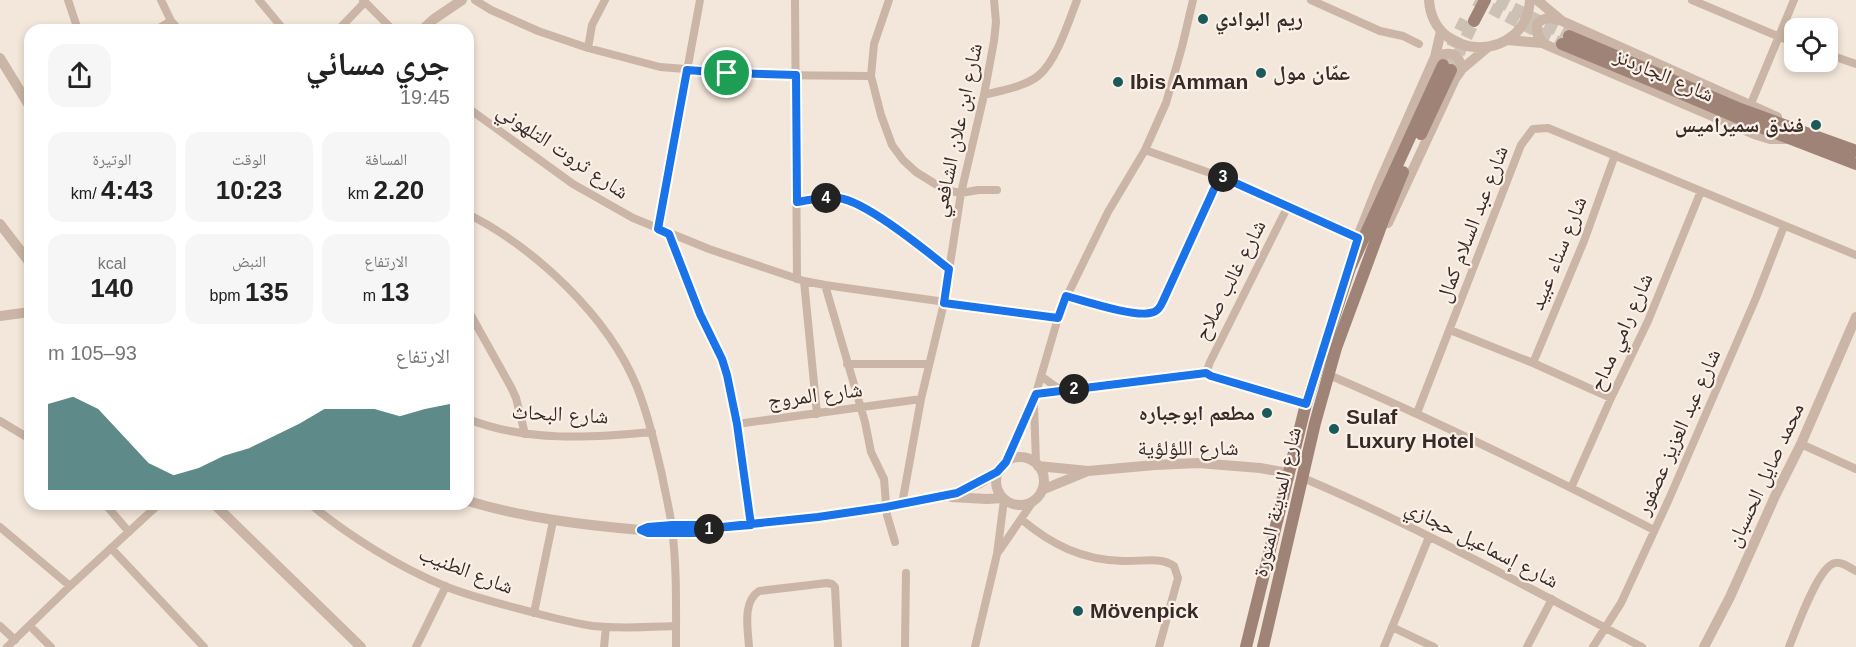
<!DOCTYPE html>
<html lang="ar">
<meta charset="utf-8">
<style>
:root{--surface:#fff;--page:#f6f6f6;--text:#222;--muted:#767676;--accent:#1b5a5a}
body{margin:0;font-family:Helvetica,"Noto Naskh Arabic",sans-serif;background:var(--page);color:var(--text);direction:rtl;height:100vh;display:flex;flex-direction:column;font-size:22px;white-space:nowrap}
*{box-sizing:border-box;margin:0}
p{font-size:20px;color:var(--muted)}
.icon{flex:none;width:33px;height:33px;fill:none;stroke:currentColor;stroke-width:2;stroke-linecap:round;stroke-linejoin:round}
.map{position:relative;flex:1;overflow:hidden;direction:ltr}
.details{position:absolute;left:24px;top:24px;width:450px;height:486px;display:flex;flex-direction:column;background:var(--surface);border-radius:18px;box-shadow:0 3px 9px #0003;direction:rtl}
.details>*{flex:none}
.controls{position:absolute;left:1784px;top:18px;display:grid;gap:12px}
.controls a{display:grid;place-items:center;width:54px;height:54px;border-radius:12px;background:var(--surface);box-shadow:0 3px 9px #0003;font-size:30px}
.pin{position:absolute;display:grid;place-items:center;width:51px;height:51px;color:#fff;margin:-26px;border:3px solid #fff;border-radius:50%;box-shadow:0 2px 6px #0007}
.km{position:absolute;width:30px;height:30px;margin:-15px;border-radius:50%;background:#222;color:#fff;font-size:16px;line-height:30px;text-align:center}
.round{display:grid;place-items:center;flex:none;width:63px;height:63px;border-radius:18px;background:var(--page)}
.summary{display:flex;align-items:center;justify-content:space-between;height:102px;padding:0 24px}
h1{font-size:33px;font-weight:700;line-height:45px}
.metrics{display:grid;grid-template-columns:repeat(3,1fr);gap:9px;height:102px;padding:6px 24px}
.metrics div{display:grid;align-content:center;border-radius:15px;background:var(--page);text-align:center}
.metrics b{font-size:26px;font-weight:700}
.metrics small{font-size:16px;font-weight:400}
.metrics p{font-size:16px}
.chart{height:168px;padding:12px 24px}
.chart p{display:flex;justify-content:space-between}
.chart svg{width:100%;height:108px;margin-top:6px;fill:var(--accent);opacity:.7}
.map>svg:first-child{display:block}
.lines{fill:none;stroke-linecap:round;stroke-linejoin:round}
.secondary-tunnel{stroke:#cdc1b6;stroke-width:12;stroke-dasharray:12 6;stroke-linecap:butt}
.minor{stroke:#cbb5a6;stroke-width:8}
.tertiary{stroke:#cbb5a6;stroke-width:10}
.secondary{stroke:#9f8377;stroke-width:12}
.route-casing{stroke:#fff;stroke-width:12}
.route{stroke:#1a73e8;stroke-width:8}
.poi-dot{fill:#1b5a5a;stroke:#faf0e7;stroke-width:2}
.labels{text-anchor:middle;stroke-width:4.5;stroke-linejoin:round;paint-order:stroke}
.poi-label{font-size:21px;font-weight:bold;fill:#372b27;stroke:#faf0e7;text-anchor:start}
.street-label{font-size:21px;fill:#372b27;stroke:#faf0e7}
</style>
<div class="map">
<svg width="1856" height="647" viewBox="0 0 1856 647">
<rect width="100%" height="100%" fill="#f3e6da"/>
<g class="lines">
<!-- secondary-tunnel -->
<path class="secondary-tunnel" d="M1475,0L1562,44
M1497,0L1569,36
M1444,63L1466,18
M1451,70L1474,21"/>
<!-- minor -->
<path class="minor" d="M68,0L78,30
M161,0L171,21L179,30
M259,0L284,30
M363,0L393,30
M475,0L491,10L538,31L588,48L660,67L763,75L871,76
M795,0L797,279
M889,0L874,44L871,76L881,115L892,145L903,160L916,172L945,190L961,193L978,190H997
M1311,0L1380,31L1403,36L1419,44
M1692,0L1794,43
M156,30L171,21
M338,30L365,2
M588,48L592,25L605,0
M1827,54L1856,64
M984,95C1002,90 1024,87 1038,76C1056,62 1069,21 1077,0
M1750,106L1794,0
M468,108L573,184L633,218L709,249L804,281L825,285L1058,318
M1145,150L1227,179L1358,238
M797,203C811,200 825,196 839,198C867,202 925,250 949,269
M1288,206L1210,362L1206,373L1211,376L1306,404
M468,214C535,248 608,316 637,387C648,415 655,445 662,475C665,492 670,511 672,528C677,568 676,608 676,647
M658,229L700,0
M669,234C679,261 689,289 701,315C710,335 721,354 727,375C741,423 744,475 751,525
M804,281L817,414
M825,285L865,422L871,452L884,479L887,515L895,542
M1067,296C1085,301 1133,317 1150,313C1157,312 1160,308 1163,301L1220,176
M468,310L511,387L516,398L525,434
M1450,330L1533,363L1611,398
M1533,363L1584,241L1615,155
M847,364H928
M1329,375C1439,422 1547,475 1654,530
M1041,376L1056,387L1065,390
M1036,394L1206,373
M1034,404L1036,463
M1417,413L1521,145L1533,129L1548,128L1856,255
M468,419C526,442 591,438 652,432
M0,421L30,439
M737,424L921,399
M1801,444L1856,469
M1006,462L1034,400L1058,318L1067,296L1108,212L1145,150L1166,103L1182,47L1193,0
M1303,478C1419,527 1530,589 1642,647
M1571,488L1611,398L1648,321L1701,191
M105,504L129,532
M310,504C349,536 400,568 447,587C475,598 506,605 535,613C554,618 573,623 593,626C621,629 648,627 676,626
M902,504L921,399L944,303L961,193L984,95L994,41L996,22L994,0
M1021,519C1052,545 1082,560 1123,561C1140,562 1160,556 1174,566L1178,578L1159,647
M0,527L70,586
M111,548L204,647
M999,551L1034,500
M534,613L553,521
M0,626L15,640
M30,626L51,647
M1392,627L1434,647
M7,647L70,586L159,504
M416,647L446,586
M604,647L606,627
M749,647C748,629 742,602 759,591L827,583L832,584L835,587L838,647
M905,647L906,573
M975,647L997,554L1004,500
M1384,647L1429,537
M1527,647L1552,599
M1593,647L1621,603L1669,499L1756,298L1784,226
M1789,647C1796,630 1818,566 1835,563C1842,561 1850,568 1856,571"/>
<!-- tertiary -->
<path class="tertiary" d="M1429,0C1433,63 1526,63 1530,0
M1537,0L1562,21L1777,117
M422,30L434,19L462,0
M1507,40L1542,43L1754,134L1770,139H1787
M1542,43L1537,33V24C1543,17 1550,17 1558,20
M1435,57C1449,51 1459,52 1462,69
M0,58L30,107
M1388,223L1455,79L1462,69L1488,47
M0,224L30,263
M1357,239L1378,186L1435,57L1441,31
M0,316L30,312
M996 481a24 24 0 1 1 48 0a24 24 0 1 1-48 0Z
M1038,466L1088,471L1155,465L1198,463L1260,468L1288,473
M1042,490L1088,471
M951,497L987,499L1003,498
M468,501C525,518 583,525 641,530L648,533H697L703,529L818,517L947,496L980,483L997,472
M214,504L361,647
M647,527L696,525L703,529
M1704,647L1730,597L1776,494L1801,444L1856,317"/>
<!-- secondary -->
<path class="secondary" d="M1474,21L1485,0
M1569,36L1740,109L1856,151
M1562,44L1659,84L1755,125L1856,164
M1421,134L1451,70
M1246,647L1306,404L1350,268L1443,65
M1263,647L1315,423L1336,348L1384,218L1403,172"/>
</g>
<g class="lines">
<defs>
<path id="route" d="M727,73L687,70L658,229L669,234L700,314L722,359L727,375L737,424L751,525L703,529L697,533H648L641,530L648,527L672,525H696L703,529L818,517L886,507L957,493L997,472L1006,462L1036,394L1206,373L1211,376L1306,404L1358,238L1220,176L1163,301C1160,308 1157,312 1150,313C1133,317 1085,301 1066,296L1058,318L944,303L949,269C925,250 867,202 839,198C826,196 810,200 797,202L796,75L727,73"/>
</defs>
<!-- route casing -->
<use href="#route" class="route-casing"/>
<!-- route -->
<use href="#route" class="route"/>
</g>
<!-- markers -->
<g class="poi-dot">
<circle cx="1203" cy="19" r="6"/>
<circle cx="1261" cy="73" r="6"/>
<circle cx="1118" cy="82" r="6"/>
<circle cx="1816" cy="125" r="6"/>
<circle cx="1267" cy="413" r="6"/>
<circle cx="1334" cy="429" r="6"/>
<circle cx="1078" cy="611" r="6"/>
</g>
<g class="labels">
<!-- poi labels -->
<g class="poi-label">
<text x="1215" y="26">ريم البوادي</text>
<text x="1273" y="80">عمّان مول</text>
<text x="1130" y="89">Ibis Amman</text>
<text x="1804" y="132" text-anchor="end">فندق سميراميس</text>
<text x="1255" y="420" text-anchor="end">مطعم ابوجباره</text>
<text x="1346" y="424">Sulaf<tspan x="1346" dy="24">Luxury Hotel</tspan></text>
<text x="1090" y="618">Mövenpick</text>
</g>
<!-- street labels -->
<g class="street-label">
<text transform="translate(1664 75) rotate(23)" y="7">شارع الجاردنز</text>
<text transform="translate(957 130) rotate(-78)" y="7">شارع ابن علان الشافعي</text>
<text transform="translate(563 151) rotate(34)" y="7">شارع ثروت التلهوني</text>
<text transform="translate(1472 224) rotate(-69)" y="7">شارع عبد السلام كمال</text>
<text transform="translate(1558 253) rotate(-68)" y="7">شارع سناء عبيد</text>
<text transform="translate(1230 280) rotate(-63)" y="7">شارع غالب صلاح</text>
<text transform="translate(1621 332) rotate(-66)" y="7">شارع رامي مداح</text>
<text transform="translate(815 395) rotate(-7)" y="7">شارع المروج</text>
<text transform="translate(560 414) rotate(3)" y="7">شارع البحاث</text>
<text transform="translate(1678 432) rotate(-66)" y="7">شارع عبد العزيز عصفور</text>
<text x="1188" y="455">شارع اللؤلؤية</text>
<text transform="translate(1765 475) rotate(-65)" y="7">محمد صايل الحسبان</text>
<text transform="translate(1277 502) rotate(-77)" y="7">شارع المدينة المنورة</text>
<text transform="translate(1482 544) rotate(27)" y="7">شارع إسماعيل حجازي</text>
<text transform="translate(466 570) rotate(21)" y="7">شارع الطنيب</text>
</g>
</g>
</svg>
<div class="controls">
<a><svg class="icon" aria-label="locate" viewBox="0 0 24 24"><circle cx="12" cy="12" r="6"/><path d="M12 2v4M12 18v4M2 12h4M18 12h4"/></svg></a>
</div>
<div class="pin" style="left:727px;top:73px;background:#1e9e55"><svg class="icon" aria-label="arrive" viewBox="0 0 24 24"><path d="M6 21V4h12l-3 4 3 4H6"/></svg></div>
<b class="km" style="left:709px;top:529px">1</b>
<b class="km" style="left:1074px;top:389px">2</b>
<b class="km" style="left:1223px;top:177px">3</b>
<b class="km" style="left:826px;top:198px">4</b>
<section class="details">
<div class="summary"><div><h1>جري مسائي</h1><p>19:45</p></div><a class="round"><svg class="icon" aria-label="share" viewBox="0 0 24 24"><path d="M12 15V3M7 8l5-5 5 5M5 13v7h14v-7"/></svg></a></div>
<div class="metrics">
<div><p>المسافة</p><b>2.20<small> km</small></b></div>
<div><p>الوقت</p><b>10:23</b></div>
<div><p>الوتيرة</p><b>4:43<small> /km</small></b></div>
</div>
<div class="metrics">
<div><p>الارتفاع</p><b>13<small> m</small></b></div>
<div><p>النبض</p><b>135<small> bpm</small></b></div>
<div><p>kcal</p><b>140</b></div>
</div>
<div class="chart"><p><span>الارتفاع</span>93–105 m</p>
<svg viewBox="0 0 160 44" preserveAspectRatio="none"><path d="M0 44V9L10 6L20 11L30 22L40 33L50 38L60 35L70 30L80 27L90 22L100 17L110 11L120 11L130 11L140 14L150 11L160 9V44z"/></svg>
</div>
</section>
</div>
